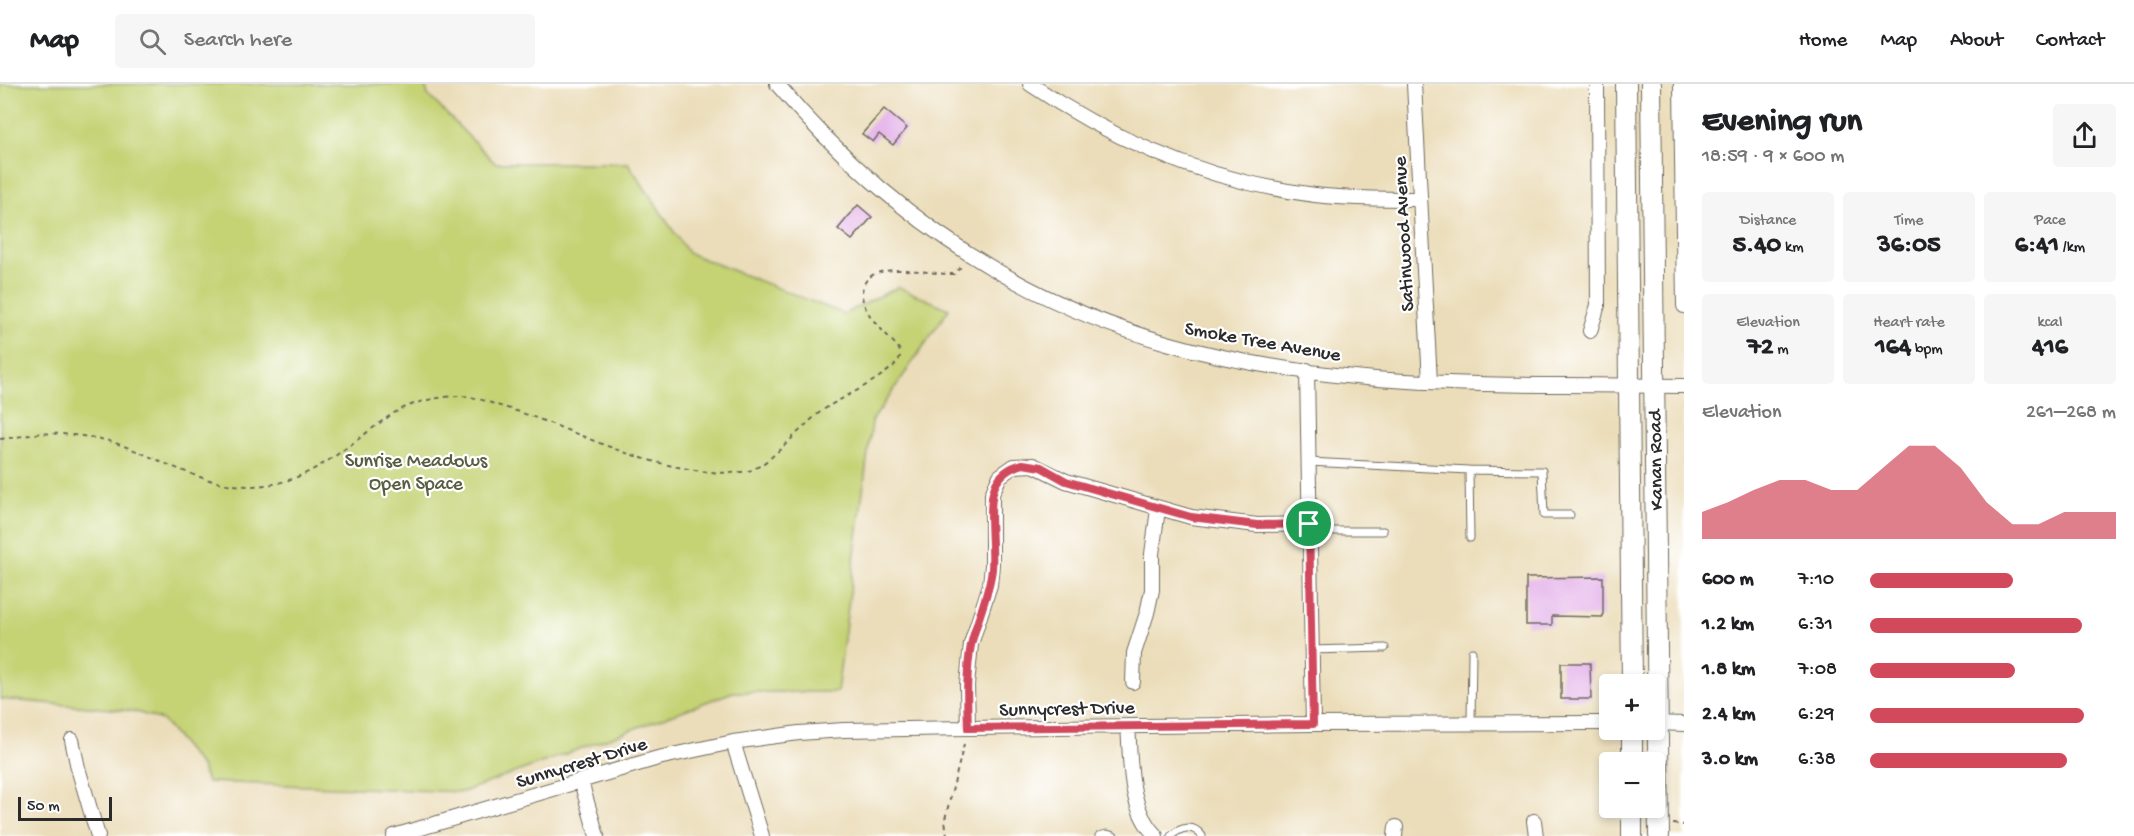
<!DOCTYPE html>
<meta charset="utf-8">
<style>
:root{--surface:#fff;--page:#f6f6f6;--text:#202124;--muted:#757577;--line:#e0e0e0;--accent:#d1495b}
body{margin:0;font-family:"Gochi Hand",sans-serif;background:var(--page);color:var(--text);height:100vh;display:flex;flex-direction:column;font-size:22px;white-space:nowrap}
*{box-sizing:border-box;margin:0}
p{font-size:20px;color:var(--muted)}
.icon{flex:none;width:33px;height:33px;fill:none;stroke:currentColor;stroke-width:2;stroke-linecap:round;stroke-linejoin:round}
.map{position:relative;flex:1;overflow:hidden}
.sheet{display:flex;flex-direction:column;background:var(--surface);width:450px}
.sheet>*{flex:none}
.buttons{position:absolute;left:1599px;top:590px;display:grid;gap:12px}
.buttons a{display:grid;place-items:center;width:66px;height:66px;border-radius:6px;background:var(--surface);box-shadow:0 3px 9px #0003;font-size:30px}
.scale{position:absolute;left:18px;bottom:15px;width:94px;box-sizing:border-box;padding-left:6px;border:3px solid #2b2b2b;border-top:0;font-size:16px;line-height:21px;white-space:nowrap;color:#2b2b2b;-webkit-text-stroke:4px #fff;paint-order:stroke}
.pin{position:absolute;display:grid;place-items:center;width:51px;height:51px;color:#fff;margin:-26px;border:3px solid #fff;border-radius:50%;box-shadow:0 2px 6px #0007}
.round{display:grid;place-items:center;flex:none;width:63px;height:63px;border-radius:6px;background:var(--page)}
.head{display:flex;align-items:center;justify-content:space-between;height:102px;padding:0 18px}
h1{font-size:33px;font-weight:700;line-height:45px}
.stats{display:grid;grid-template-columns:repeat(3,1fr);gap:9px;height:102px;padding:6px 18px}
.stats div{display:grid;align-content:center;border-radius:6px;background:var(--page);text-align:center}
.stats b{font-size:26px;font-weight:700}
.stats small{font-size:16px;font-weight:400}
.stats p{font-size:16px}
.chart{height:168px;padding:12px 18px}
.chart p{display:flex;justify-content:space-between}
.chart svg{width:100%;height:108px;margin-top:6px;fill:var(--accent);opacity:.7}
ul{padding:0 18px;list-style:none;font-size:20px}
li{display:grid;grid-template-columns:96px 72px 1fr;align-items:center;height:45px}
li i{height:15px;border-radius:8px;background:var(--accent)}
header{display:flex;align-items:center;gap:36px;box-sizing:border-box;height:84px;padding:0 30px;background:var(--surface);border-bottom:2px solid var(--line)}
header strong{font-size:28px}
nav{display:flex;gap:33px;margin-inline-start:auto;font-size:21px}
.search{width:420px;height:54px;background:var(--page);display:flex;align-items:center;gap:15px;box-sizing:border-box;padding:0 21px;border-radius:6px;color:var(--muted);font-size:22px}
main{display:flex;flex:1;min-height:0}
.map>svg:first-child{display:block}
.green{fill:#c5d375;stroke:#787f50;stroke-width:1.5}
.building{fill:#e3afe8}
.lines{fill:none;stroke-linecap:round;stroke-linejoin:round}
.service-casing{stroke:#6e695d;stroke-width:9}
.minor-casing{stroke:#6e695d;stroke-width:16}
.secondary-casing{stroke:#6e695d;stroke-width:22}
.path{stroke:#6e695d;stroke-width:2;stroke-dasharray:4.5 4.5;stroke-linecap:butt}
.service{stroke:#fff;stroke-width:7}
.minor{stroke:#fff;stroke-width:14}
.secondary{stroke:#fff;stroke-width:20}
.route-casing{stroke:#fff;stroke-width:12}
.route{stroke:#d1495b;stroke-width:8}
.labels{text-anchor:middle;stroke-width:4.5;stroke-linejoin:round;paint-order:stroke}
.street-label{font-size:20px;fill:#2b2b2b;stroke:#fff}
.park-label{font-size:20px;fill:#595d41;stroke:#fff}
</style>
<header>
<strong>Map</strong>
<div class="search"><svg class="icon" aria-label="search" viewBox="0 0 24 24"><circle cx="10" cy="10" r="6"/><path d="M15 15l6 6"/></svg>Search here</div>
<nav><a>Home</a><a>Map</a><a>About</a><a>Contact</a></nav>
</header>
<main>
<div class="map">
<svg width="1684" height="752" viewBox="0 0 1684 752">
<rect width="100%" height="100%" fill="#fff"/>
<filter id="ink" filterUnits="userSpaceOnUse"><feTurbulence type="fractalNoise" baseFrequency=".0167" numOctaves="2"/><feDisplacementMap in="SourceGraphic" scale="12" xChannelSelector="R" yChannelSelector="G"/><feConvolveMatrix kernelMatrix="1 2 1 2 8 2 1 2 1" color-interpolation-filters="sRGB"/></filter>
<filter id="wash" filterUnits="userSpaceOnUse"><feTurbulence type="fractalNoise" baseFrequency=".008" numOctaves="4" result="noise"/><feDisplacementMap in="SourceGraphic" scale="24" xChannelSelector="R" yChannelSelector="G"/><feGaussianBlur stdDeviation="1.35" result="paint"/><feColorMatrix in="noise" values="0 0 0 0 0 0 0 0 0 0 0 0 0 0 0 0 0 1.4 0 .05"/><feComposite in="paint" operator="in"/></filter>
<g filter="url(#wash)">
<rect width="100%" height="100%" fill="#ebddb9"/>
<!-- green -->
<path class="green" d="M0,0H425L428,11L495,79H628L688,169L844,230L898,203L949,225L872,337L837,608H733L463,708L207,698L202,684L162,636L133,627L0,615Z"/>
<g id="blocks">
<!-- building -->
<path class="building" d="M884,25L907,44L893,61L879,50L873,58L862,50Z
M858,121L872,133L852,156L838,145Z
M1603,493V533L1552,532V541H1526V494Z
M1561,579H1590L1591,615H1561Z"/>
</g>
</g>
<g filter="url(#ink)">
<use href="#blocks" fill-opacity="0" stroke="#6e695d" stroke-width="1.5"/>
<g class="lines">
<defs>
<path id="service" d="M1308,378L1469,386L1542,387L1544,431H1570
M1469,386L1470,454
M1309,447H1383
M1311,566L1385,564
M1471,639L1472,568
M1099,752L1107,750L1114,752
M1171,752C1181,743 1193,740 1202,752"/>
<path id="minor" d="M777,0C882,124 1010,214 1167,259C1295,296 1431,301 1564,301C1604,301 1644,302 1684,302
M1030,0C1117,59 1210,98 1315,111C1350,115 1385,115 1420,115
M1414,0L1430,298
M1681,0L1684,222
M1590,247L1598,221L1597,0
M1307,286L1313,640
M1133,598L1134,569L1147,529L1152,506V470L1158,425
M1654,639L1684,640
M1128,642C1131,679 1128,724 1156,752
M968,644L967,601L971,560L990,501L992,481V410L1000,392L1014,382L1033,381L1066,397L1191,433L1257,441L1309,440
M72,656L78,684L98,752
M733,658L762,752
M581,698L597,752
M1534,737L1536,752
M394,752L658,674L733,658L799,649L844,646L968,644L1313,640L1610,639
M1395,752L1396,743"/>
<path id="secondary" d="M1626,0L1632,600
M1651,0L1659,752
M1632,645V678
M1632,723V752"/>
</defs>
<!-- service casing -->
<use href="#service" class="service-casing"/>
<!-- minor casing -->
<use href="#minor" class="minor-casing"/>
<!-- secondary casing -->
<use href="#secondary" class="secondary-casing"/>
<!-- path -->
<path class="path" d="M0,355C12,354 23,352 35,350C53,348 91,352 109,357C162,373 207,408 265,401C316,396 353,356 394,329C412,318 440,312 461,312C474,312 488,318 500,322C549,336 595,360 645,375C673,383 719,393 748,387C772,381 805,336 829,322C844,313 893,289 899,275C901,271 900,270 899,265C890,253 877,243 869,230C864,222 860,212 863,203C871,174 931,191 954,190L963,181
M1673,740L1684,741
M947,752L945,735L965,656"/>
<!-- service -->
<use href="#service" class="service"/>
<!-- minor -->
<use href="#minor" class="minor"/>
<!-- secondary -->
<use href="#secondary" class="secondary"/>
</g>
</g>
<g class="lines" filter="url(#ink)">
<defs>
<path id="route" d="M1023,380L1041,383L1066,397L1191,433L1257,441L1309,440L1313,640L968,644C967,616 966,588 971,561C977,535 989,511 992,485C994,463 987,420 995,402C1000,390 1011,383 1023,380Z"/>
</defs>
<!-- route casing -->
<use href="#route" class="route-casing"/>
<!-- route -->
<use href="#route" class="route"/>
</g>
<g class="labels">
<!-- street labels -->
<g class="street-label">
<text transform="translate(1402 150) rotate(-93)" y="7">Satinwood Avenue</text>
<text transform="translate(1263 256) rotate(10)" y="7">Smoke Tree Avenue</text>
<text transform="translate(1654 376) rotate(-91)" y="7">Kanan Road</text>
<text transform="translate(1067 623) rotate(-1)" y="7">Sunnycrest Drive</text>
<text transform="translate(581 677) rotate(-17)" y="7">Sunnycrest Drive</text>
</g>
<!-- park labels -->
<g class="park-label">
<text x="416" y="382">Sunrise Meadows<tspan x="416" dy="23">Open Space</tspan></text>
</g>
</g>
</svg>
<div class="buttons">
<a>+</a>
<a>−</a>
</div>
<div class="scale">50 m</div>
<div class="pin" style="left:1309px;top:440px;background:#1e9e55"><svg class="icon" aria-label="arrive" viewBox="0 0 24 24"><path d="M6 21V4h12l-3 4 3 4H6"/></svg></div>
</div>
<section class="sheet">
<div class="head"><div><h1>Evening run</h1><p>18:59 · 9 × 600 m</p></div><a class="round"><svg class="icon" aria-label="share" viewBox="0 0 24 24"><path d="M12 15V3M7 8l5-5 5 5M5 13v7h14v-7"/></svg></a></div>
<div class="stats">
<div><p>Distance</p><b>5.40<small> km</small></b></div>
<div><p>Time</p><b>36:05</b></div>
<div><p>Pace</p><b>6:41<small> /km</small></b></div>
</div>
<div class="stats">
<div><p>Elevation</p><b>72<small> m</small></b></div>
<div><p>Heart rate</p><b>164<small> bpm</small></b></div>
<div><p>kcal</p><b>416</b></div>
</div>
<div class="chart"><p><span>Elevation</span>261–268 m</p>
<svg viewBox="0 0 160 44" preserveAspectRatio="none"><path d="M0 44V33L10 29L20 24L30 20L40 20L50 24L60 24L70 15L80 6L90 6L100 15L110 29L120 38L130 38L140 33L150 33L160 33V44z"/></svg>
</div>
<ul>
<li><b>600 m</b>7:10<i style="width:58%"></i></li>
<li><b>1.2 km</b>6:31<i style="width:86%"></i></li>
<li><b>1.8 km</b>7:08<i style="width:59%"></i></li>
<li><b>2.4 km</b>6:29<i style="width:87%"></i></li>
<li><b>3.0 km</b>6:38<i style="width:80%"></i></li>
</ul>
</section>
</main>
